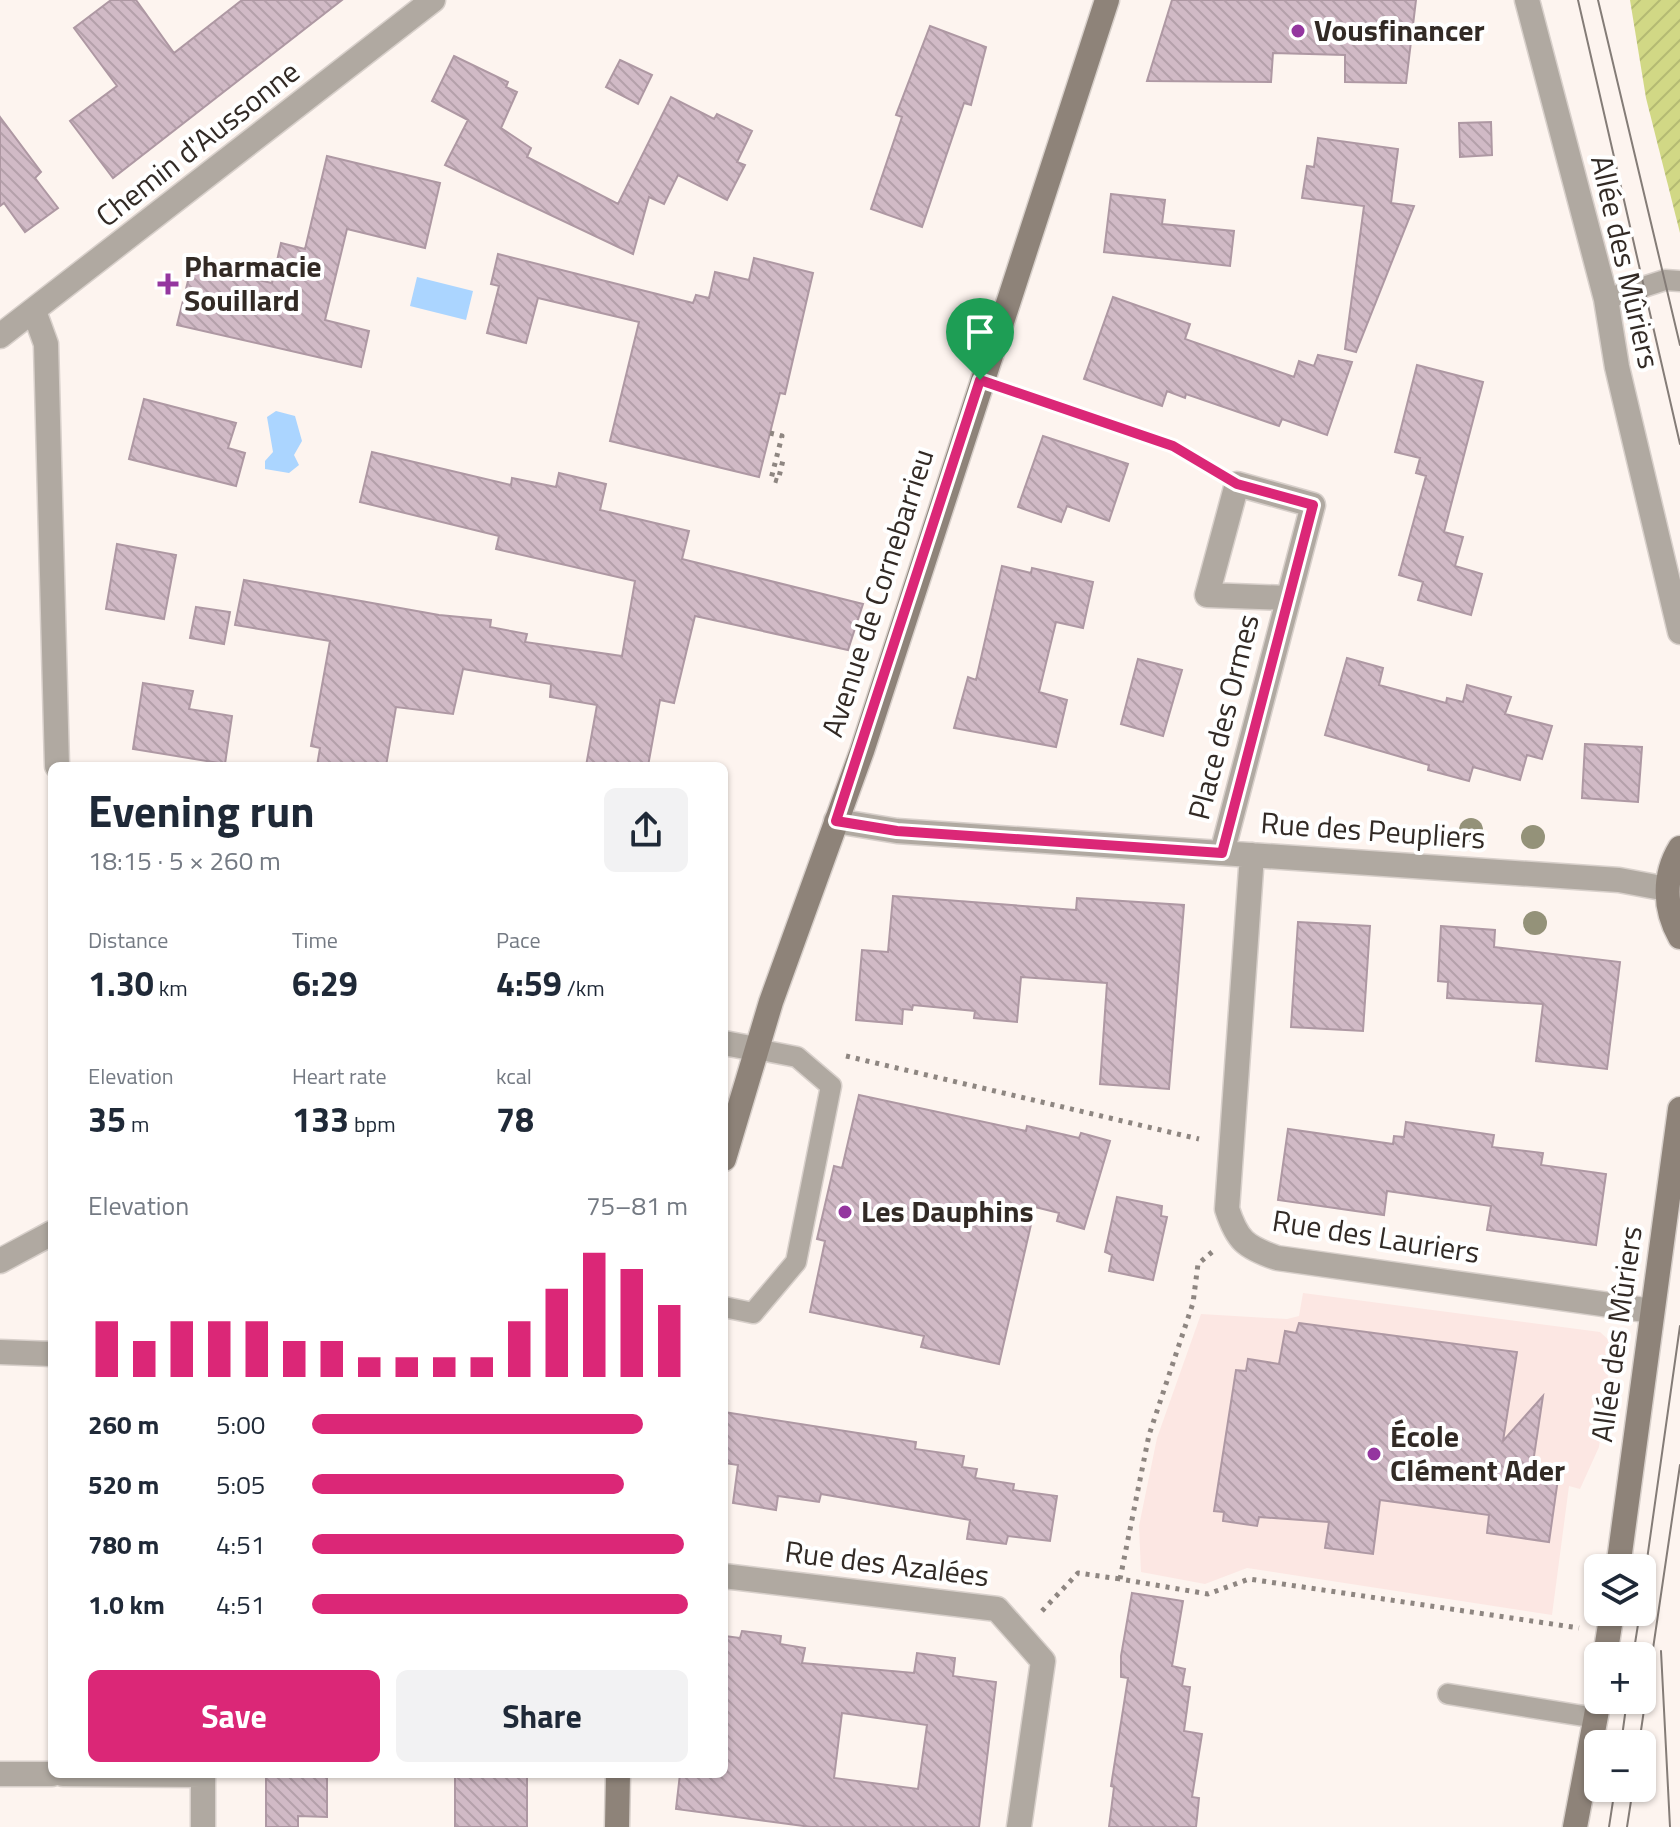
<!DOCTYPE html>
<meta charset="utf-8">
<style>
:root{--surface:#fff;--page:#f2f2f3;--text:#1f2937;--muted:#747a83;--accent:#db2777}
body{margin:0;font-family:"Titillium Web",sans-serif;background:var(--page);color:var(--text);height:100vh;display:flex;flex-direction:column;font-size:30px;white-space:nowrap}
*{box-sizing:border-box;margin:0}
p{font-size:26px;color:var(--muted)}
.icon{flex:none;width:44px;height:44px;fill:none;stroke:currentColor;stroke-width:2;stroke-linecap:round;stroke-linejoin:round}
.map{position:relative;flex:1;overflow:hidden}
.panel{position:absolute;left:48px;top:762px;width:680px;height:1016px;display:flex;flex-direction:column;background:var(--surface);border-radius:12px;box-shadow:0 2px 6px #0004}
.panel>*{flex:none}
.controls{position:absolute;left:1584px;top:1554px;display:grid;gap:16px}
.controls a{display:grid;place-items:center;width:72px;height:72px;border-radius:12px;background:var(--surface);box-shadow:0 2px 6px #0004;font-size:40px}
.pin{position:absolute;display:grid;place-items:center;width:68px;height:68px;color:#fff;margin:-82px -34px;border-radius:50% 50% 50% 0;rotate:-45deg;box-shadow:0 0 8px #0007}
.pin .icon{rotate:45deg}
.round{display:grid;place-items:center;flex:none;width:84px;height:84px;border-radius:12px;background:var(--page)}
.overview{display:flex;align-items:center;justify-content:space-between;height:136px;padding:0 40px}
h1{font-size:44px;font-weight:700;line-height:60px}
.stats{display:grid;grid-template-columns:repeat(3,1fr);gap:12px;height:136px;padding:8px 40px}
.stats div{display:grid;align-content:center}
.stats b{font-size:34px;font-weight:700}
.stats small{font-size:22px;font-weight:400}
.stats p{font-size:22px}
.chart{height:224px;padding:16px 40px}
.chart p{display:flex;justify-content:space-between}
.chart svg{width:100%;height:144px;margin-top:8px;stroke:var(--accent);stroke-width:6}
.cta{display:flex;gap:16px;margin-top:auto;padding:16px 40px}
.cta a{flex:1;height:92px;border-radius:12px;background:var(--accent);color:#fff;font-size:32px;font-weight:700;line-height:92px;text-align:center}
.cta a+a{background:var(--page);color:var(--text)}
ul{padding:0 40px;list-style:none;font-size:26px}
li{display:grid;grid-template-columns:128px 96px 1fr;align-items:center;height:60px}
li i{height:20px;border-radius:10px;background:var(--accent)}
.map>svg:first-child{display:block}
.education{fill:#fce7e3}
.garden{fill:url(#garden-furrows)}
.water{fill:#abd5ff}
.building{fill:url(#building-back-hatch);stroke:#ae98a3;stroke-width:2;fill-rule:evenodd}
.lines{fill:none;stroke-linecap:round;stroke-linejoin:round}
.lane-casing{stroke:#d8d0cb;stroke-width:23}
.street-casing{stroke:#d8d0cb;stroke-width:27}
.secondary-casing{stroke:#d8d0cb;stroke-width:27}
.path{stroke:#8e8681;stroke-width:5;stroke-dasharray:4 6;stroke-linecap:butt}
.lane{stroke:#b0a9a1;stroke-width:20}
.street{stroke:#b0a9a1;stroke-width:24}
.secondary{stroke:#8e8379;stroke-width:24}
.tram{stroke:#847c77;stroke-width:2}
.tree{fill:#949279}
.route-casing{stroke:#fff;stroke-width:16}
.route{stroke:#db2777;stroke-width:10}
.poi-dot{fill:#94369f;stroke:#fff;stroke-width:3}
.labels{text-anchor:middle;stroke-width:8;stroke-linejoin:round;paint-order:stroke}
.poi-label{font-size:30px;font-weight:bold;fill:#322a25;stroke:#fff;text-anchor:start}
.street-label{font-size:30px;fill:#322a25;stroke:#fff}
</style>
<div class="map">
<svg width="1680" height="1827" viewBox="0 0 1680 1827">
<defs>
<pattern id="garden-furrows" width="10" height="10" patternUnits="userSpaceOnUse" patternTransform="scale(2)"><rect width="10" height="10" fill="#d1d885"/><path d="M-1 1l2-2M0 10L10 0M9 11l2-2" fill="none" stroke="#b4ba73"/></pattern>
<pattern id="building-back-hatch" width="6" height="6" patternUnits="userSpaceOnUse" patternTransform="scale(2)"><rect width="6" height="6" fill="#d1bac6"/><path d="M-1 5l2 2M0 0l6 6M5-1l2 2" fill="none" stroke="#b4a0aa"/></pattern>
</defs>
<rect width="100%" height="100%" fill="#fdf4ef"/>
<!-- education -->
<path class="education" d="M1303,1293L1600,1332L1612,1343L1599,1447L1580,1489L1569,1486L1552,1615L1247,1568L1205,1584L1141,1572L1139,1526L1157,1438L1201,1314L1287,1319L1299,1316Z"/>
<!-- garden -->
<path class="garden" d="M1630,0H1680V233L1646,98Z"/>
<!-- water -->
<path class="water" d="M417,277L473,291L466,320L410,306Z
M276,411L295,416L302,441L294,455L299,465L289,473L265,469V461L273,452L267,417Z"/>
<!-- building -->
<path class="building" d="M111,0H136L174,53L242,0H342L113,178L70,121L117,86L74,28Z
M1172,0H1416L1406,83L1345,82V55L1273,53L1271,82L1147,81Z
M930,26L986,47L971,105L964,103L922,227L871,209L902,117L896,115Z
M454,56L508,82L506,87L517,92L501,128L531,148L527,157L618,204L671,97L714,119L717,114L752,131L737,162L745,165L727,200L678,175L664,204L649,197L633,254L445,165L468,120L432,101Z
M620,60L652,75L638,104L606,87Z
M0,117L41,172L35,178L58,208L25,232L4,203L0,206Z
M1491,122L1492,155L1460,157L1459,123Z
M1318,138L1398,149L1391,203L1414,206L1356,352L1345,349L1364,206L1302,198L1307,166L1314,167Z
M327,156L440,183L425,248L347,229L325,320L369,331L361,367L177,325L192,265L272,283L281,243L305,249Z
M1111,194L1165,200L1162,224L1234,231L1230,266L1104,252Z
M498,254L693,303L696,295L709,298L715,272L749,280L754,258L813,273L785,394L780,393L759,477L610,441L639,322L538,298L526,343L487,333L499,286L491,284Z
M1113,297L1190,324L1185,339L1294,377L1299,361L1314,366L1318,355L1352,362L1327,435L1282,419L1279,426L1186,394L1185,398L1167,391L1162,406L1084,379Z
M1417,365L1483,382L1444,532L1463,537L1455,566L1482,574L1471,615L1418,600L1423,582L1399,575L1426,476L1416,473L1420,458L1395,452Z
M144,399L236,423L228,448L245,453L236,486L129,459Z
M1043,436L1128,464L1109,521L1067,506L1061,522L1018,507Z
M372,452L511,485L512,478L556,487L559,473L606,484L600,510L689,531L682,559L863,604L848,650L695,616L674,703L660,700L648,766H586L597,705L550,697L551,684L463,669L453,714L396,707L386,766H317L320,748L311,746L330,641L235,625L244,580L439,615L491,620L490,627L527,634L525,642L622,656L635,581L496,549L499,536L360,502Z
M117,544L176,555L164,619L106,609Z
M1002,566L1031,573L1032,568L1093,582L1083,628L1056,622L1039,692L1067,700L1056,747L954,728L968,677L976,680Z
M196,607L230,612L224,644L190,638Z
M1347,658L1383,668L1379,685L1446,703L1447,698L1463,702L1467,685L1511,697L1505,714L1552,726L1542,759L1527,755L1520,780L1473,767L1469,781L1428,770L1429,765L1325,735Z
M1138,659L1182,670L1163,736L1121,724Z
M143,683L193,691L189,709L232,716L225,764L133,749Z
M1585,744L1642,747L1638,802L1582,798Z
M893,896L1076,910L1077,898L1184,905L1169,1089L1100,1084L1107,983L1021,977L1017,1022L974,1018L975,1011L913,1005L912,1010L903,1009L902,1024L856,1020L862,950L888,952Z
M1298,922L1370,926L1363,1031L1291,1027Z
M1441,926L1495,930L1494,947L1620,962L1607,1069L1536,1061L1543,1004L1447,998L1448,982L1438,981Z
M859,1095L1026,1131L1027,1126L1079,1138L1081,1133L1110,1141L1084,1229L1057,1221L1059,1213L1035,1207L999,1364L921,1347L924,1336L810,1312L825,1241L817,1239L834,1166L842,1168Z
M1406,1122L1494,1135L1492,1147L1543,1153L1541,1165L1606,1174L1596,1245L1487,1230L1491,1206L1387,1191L1384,1215L1278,1200L1288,1129L1393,1144L1394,1136L1404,1137Z
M1117,1197L1162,1206L1161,1216L1167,1217L1153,1280L1109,1271L1112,1255L1105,1252Z
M1299,1323L1517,1352L1503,1441L1543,1396L1531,1476L1558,1479L1549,1542L1487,1533L1489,1515L1380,1500L1373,1554L1325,1548L1329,1522L1259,1517L1257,1526L1223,1521L1224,1512L1214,1511L1236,1370L1246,1371L1248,1359L1279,1364L1285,1331L1296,1333Z
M724,1412L916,1442L915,1449L964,1456L962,1467L977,1469L975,1478L1014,1484L1013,1490L1057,1496L1050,1541L1008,1536L1006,1544L967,1539L970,1520L821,1494L819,1502L778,1496L776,1510L733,1503L738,1465L724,1463Z
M1132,1593L1183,1601L1172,1666L1185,1669L1182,1686L1190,1687L1184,1731L1202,1734L1192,1797L1199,1798L1196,1827H1109L1114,1787L1111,1786L1128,1678L1121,1677V1656Z
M742,1631L781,1636L780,1644L805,1648L802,1663L914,1673L917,1653L955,1658L953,1676L996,1682L979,1827H811L676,1809L680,1774H724V1636L740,1638ZM842,1713L927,1725L918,1789L834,1778Z
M266,1774H327V1817L298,1816V1827H266Z
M455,1774H527V1827H455Z"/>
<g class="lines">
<defs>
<path id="lane" d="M1606,299L1665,280L1680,281
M724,1307L753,1313L796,1262L831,1086L797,1057L756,1049
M1448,1694L1596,1718"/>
<path id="street" d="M1527,0L1606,299L1617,367L1680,632
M34,311L46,344L57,766
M0,336L433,0
M836,821L897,831L1619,880L1667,889
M1222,853L1313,505L1237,484L1207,595L1287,598
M1252,855L1227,1209C1237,1240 1245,1247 1277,1258L1652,1311
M724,1043L756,1049
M0,1261L52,1233
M0,1352L52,1354
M724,1576L997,1609L1043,1661L1019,1827
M0,1774H52
M63,1774L203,1775
M203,1827V1774"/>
<path id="secondary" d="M1680,848C1663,876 1664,909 1680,937
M724,1159L771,1002L862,751L1107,0
M1618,1568L1680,1109
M1605,1656L1612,1612
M617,1827L618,1774
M1575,1827L1599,1700"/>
</defs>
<!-- lane casing -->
<use href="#lane" class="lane-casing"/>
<!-- street casing -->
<use href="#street" class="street-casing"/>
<!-- secondary casing -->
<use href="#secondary" class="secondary-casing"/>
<!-- path -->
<path class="path" d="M1014,391L1173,446L1209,467
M770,433L782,436L771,479L778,481L783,460
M846,1056L1199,1139
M1212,1252L1198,1264L1193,1303L1149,1435L1120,1579L1208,1594L1249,1579L1579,1628
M1042,1611L1078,1573L1120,1579"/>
<!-- lane -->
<use href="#lane" class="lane"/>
<!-- street -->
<use href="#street" class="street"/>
<!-- secondary -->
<use href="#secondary" class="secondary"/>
<!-- tram -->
<path class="tram" d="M1578,0L1680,444
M1598,0L1680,345
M1642,1595L1680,1326
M1661,1651L1670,1827
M1633,1656L1640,1612
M1621,1744L1627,1700
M1639,1744L1680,1465
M1609,1827L1615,1788
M1627,1827L1633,1788"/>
</g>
<!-- trees -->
<g class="tree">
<circle cx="1471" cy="830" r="12"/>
<circle cx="1533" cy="837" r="12"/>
<circle cx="1535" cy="923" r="12"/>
</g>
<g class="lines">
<defs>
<path id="route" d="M980,380L1173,446L1237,484L1313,505L1222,853L897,831L836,821Z"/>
</defs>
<!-- route casing -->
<use href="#route" class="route-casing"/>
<!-- route -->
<use href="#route" class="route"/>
</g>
<!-- markers -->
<g class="poi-dot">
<circle cx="1298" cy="31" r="8"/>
<path d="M164 272h8v8h8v8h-8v8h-8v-8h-8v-8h8z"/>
<circle cx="845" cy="1212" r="8"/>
<circle cx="1374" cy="1454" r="8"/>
</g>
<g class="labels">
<!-- poi labels -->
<g class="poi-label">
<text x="1314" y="41">Vousfinancer</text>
<text x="184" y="277">Pharmacie<tspan x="184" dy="34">Souillard</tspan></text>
<text x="861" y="1222">Les Dauphins</text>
<text x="1390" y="1447">École<tspan x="1390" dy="34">Clément Ader</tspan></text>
</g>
<!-- street labels -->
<g class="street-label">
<text transform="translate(198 144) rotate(-38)" y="10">Chemin d'Aussonne</text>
<text transform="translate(1625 262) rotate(77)" y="10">Allée des Mûriers</text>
<text transform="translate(878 593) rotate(-72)" y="10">Avenue de Cornebarrieu</text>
<text transform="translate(1224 717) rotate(-76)" y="10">Place des Ormes</text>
<text transform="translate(1373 831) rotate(4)" y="10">Rue des Peupliers</text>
<text transform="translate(1376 1237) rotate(9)" y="10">Rue des Lauriers</text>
<text transform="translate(1617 1334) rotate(-82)" y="10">Allée des Mûriers</text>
<text transform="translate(887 1564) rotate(7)" y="10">Rue des Azalées</text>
</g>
</g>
</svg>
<div class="controls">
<a><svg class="icon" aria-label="layers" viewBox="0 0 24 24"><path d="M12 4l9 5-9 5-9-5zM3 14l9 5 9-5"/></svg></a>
<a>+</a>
<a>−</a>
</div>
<div class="pin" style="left:980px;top:380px;background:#1e9e55"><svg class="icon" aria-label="arrive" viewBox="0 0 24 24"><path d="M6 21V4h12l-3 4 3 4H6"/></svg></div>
<section class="panel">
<div class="overview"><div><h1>Evening run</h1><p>18:15 · 5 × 260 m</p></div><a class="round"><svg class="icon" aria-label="share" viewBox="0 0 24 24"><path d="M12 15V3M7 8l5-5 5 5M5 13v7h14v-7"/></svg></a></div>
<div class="stats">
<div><p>Distance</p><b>1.30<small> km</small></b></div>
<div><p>Time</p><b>6:29</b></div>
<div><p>Pace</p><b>4:59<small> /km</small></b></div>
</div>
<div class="stats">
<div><p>Elevation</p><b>35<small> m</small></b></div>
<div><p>Heart rate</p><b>133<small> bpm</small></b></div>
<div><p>kcal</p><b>78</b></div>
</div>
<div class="chart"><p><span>Elevation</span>75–81 m</p>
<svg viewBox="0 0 160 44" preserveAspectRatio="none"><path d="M5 44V27M15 44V33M25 44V27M35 44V27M45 44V27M55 44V33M65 44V33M75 44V38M85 44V38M95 44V38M105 44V38M115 44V27M125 44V17M135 44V6M145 44V11M155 44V22"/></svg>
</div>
<ul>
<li><b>260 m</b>5:00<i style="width:88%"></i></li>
<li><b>520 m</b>5:05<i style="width:83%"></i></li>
<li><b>780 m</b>4:51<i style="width:99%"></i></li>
<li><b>1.0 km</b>4:51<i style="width:100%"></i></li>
</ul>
<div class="cta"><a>Save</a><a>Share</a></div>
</section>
</div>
